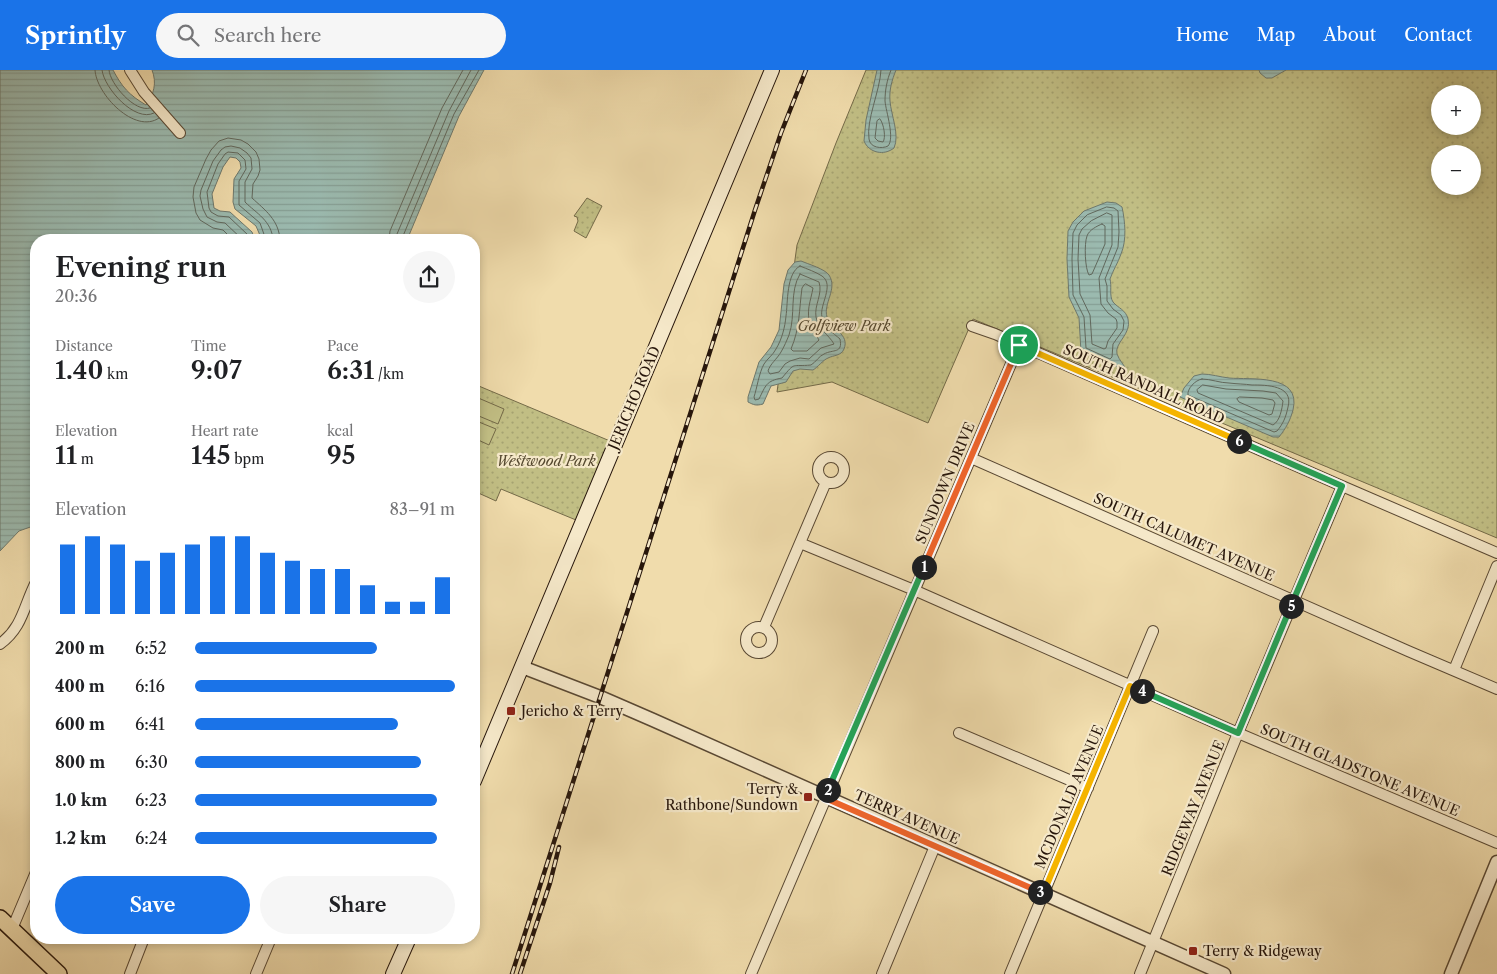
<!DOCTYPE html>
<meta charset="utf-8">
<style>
:root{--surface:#fff;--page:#f6f6f6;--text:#202124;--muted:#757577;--accent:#1a73e8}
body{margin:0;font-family:"Libre Caslon Text",serif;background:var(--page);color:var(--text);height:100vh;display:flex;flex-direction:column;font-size:19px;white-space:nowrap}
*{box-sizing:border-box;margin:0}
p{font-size:16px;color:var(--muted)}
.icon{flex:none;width:28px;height:28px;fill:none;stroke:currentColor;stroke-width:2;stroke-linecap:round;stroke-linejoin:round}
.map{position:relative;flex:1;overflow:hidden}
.details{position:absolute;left:30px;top:164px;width:450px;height:710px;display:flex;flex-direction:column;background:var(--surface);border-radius:20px;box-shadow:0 2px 8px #0003}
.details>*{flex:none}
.buttons{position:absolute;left:1431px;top:15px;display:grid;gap:10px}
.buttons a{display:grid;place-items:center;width:50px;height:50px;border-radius:50%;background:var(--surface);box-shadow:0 2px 8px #0003;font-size:25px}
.pin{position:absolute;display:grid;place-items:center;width:42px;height:42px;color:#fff;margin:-21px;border:2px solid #fff;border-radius:50%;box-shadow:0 1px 5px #0007}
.km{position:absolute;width:25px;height:25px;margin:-12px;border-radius:50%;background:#222;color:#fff;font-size:14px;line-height:25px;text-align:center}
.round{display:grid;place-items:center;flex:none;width:52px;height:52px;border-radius:26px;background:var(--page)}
.headline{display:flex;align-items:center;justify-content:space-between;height:85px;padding:0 25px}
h1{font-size:28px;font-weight:600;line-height:38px}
.stats{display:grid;grid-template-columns:repeat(3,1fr);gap:8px;height:85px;padding:5px 25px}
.stats div{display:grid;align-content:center}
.stats b{font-size:25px;font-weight:600}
.stats small{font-size:14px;font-weight:400}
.stats p{font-size:14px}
.chart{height:140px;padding:10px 25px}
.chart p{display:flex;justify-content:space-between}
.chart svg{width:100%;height:90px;margin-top:5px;stroke:var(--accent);stroke-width:6}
.cta{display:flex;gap:10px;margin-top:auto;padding:10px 25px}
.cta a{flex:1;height:58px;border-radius:30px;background:var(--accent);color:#fff;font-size:20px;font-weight:600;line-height:58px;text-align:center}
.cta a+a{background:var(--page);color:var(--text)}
ul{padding:0 25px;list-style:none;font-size:16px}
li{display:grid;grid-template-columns:80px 60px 1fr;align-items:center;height:38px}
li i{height:12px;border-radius:6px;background:var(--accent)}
header{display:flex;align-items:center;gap:30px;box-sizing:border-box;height:70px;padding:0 25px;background:var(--accent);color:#fff}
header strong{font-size:24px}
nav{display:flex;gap:28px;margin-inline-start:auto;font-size:18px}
.search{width:350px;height:45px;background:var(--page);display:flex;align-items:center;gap:12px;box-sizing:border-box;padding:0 18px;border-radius:28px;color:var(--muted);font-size:19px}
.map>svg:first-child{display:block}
.grass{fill:url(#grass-dots);stroke:#746a48;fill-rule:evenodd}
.garden{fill:#c1be84;stroke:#746a48}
.water{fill:url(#water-rules);stroke:#6d786d}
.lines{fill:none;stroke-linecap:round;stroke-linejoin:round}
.shore{stroke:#61685d;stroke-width:1}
.minor-casing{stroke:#594833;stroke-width:12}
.tertiary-casing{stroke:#594833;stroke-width:15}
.secondary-casing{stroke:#27160b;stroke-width:16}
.primary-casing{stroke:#27160b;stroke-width:18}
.minor{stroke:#f5e8c9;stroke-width:10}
.tertiary{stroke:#f5e8c9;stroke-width:12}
.secondary{stroke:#f5e8c9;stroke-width:14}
.primary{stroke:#f0dcac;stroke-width:15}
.rail-casing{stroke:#27160b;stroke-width:4.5}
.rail{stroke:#f5e8c9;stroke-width:2.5;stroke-dasharray:8;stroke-linecap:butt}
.split-1-casing{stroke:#fff;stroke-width:10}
.split-2-casing{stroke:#fff;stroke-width:10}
.split-3-casing{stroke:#fff;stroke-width:10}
.split-4-casing{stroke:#fff;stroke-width:10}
.split-5-casing{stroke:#fff;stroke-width:10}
.split-6-casing{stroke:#fff;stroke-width:10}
.split-7-casing{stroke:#fff;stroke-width:10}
.split-1{stroke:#f0652b;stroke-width:6}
.split-2{stroke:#22a559;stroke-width:6}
.split-3{stroke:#f0652b;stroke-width:6}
.split-4{stroke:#f5b400;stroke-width:6}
.split-5{stroke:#22a559;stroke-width:6}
.split-6{stroke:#22a559;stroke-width:6}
.split-7{stroke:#f5b400;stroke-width:6}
.poi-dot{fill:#8f2418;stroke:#f5e8c9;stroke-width:2}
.labels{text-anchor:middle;stroke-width:4.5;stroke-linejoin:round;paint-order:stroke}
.park-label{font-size:14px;font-style:italic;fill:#55482f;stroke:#f5e8c9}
.street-label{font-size:14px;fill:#27160b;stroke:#f5e8c9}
.poi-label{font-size:14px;fill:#27160b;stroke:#f5e8c9;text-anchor:start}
</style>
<header>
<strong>Sprintly</strong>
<div class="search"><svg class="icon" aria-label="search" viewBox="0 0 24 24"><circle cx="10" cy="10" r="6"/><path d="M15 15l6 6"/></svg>Search here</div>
<nav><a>Home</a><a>Map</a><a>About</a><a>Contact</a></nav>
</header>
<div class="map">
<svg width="1497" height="904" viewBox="0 0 1497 904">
<defs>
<pattern id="grass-dots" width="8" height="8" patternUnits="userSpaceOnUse" patternTransform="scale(1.25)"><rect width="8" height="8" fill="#c1be84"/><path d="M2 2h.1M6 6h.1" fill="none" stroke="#a6a371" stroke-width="1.8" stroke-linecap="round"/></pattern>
<pattern id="water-rules" width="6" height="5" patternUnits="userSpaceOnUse" patternTransform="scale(1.25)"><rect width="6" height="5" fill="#9bbaaf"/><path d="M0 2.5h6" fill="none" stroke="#869f95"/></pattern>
</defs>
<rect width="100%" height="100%" fill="#f0dcac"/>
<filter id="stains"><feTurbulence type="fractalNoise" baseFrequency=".004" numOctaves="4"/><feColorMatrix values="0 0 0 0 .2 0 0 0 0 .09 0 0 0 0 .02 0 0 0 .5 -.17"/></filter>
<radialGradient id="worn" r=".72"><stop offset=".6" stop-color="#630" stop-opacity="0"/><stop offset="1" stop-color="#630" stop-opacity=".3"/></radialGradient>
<!-- grass -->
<path class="grass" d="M866,0H1497V468L973,249L928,353L832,312L777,322L797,175L836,73ZM1440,24H1472V56H1440ZM1440,84H1472V116H1440Z
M587,128L602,136L586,168L574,161L578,151L577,147L574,146Z
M474,314L610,371L576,450L501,419L496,431L474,421Z"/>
<!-- garden -->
<path class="garden" d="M476,327L504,339L498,354L474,344V332Z
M474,350L496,359L489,375L474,368Z"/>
<!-- water -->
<path class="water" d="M0,0H113C122,17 129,25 146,35C154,24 157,13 152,0H484L459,46L407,170H262L256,156L235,139L233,132L234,109L241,98L240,92L236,88L230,87L223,97L212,124L214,138L220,141L230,142L252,162L255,170H36V455L19,461L0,481Z
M877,0H896C892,10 889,20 890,31C891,45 900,65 894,78C884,86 869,83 864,71L866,50Z
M1259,0H1286L1272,8H1266L1260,3Z
M1107,132L1116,133L1122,137C1125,151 1127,170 1121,184C1118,193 1113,200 1110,209C1112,216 1109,226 1113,232C1118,238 1126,240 1128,249C1132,264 1114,273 1117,284C1119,290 1125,296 1127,301L1081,282L1079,248L1069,227L1067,189L1068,161L1073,152L1084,141Z
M801,191C808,194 825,199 829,205C838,219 823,233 827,247C831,259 850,264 844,279C841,286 834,285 828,288C823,290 818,297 813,300L800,299L793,301L786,312L771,316L763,334C756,336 754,335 748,332V327L759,292L771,277L779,260L784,214L788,200L795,192Z
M1202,304C1211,304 1220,307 1229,308C1250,310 1302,303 1293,340C1290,351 1286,358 1279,367H1273L1180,327L1184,318L1194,306Z"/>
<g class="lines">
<!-- shore -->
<path class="shore" d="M95,0C96,24 135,65 159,48
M102,0C104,18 135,53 154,43
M109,0C110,14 135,43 150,38
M881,0C880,21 866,50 869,69C870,78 882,79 888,76C895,68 886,42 885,31C885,20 887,10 891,0
M880,49C884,54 886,68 883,72L878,71L875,68L877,51Z
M1107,137L1114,138L1118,141L1119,162L1118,177L1105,209L1107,216V231L1113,239L1121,245L1124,251L1123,260L1113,274L1112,287L1110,289L1086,278L1084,247L1073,225L1072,189L1073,163L1077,155L1087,145Z
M1107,143L1112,145V175L1099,208L1101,234L1108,243L1116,249L1117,252V258L1108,271L1106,278L1104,279L1092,274L1090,245L1080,224L1078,189L1079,165L1082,159L1091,151Z
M1102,154L1105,156V174L1092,204L1089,205C1085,199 1084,174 1087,166C1089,160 1097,156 1102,154Z
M233,170L223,160L213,158L200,150L196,143L193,127L194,117L206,89L211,80L219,71L228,68L241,70L248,74L256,82L259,89L260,100L258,106L253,114L252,128C265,140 279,150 280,170
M243,170L225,153L217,152L207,147L203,139L200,126L201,120L213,91L221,80L225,77L231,76L240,78L247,83L251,88L252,99L245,112V132C256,143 272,151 273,170
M250,170L248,165L229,147L218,146L211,142L209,138L207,122L218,94L225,84L228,82L238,83L245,90L246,99L239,111V135L260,153L266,170
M389,170L390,161L442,38L463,0
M396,170L397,164L449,41L471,0
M403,170V166L454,44L479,0
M800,196C807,199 816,202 822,206C835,215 819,235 822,247C824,257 833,263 840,269C843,284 833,279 824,284C819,286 816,292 811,295C791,297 796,291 782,308C766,311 766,315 759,329L755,330L754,327C757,318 759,303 764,294C767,289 773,285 776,279C782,269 785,257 786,246C788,233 786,203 800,196Z
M800,204L819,212C823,224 814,235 816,247C818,259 829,265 834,274L821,278L809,289L800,288L790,291L785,294L779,302L770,304L768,301C770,294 777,289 781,282C784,277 787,270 789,265C796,245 789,222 800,204Z
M806,214L813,218C811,230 805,243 811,255C813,260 816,265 819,270L807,281H793L791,279C800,258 799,240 802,218L804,215Z
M1202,309C1211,309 1220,313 1229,313C1237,314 1245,314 1252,315C1266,315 1294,315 1288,337C1286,347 1283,354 1277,361L1274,362L1188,325C1187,319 1195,310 1202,309Z
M1203,315L1226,319L1263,321L1276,323L1283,331C1282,339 1280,351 1273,355L1198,323L1197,320Z
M1240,327L1262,328L1273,330L1275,333L1272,344L1269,345L1239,332L1237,329Z"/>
<defs>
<path id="minor" d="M130,0L144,22L180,63
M972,256L995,264L1342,416L1497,483
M818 400a13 13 0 1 1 26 0a13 13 0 1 1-26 0Z
M971,388L1408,581L1497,619
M800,473L914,520L1238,663L1497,773
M746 570a13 13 0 1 1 26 0a13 13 0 1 1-26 0Z
M764,557L826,412
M0,574C23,557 24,535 36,512
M1454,600L1497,496
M959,663L1088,718
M12,859L36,802
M130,904L144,868
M256,904L271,868
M751,904L1019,275
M882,904L935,776
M1010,904L1153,561
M1140,904L1238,663L1342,416"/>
<path id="tertiary" d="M522,597L600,627L653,650L1224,904
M1451,904L1497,792"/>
<path id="secondary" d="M474,711L772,0
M393,904L409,868"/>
<path id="primary" d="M0,848L59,904"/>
</defs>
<!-- minor casing -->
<use href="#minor" class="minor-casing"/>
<!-- tertiary casing -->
<use href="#tertiary" class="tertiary-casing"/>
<!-- secondary casing -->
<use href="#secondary" class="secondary-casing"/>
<!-- primary casing -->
<use href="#primary" class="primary-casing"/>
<!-- minor -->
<use href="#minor" class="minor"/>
<!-- tertiary -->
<use href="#tertiary" class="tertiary"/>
<!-- secondary -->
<use href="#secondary" class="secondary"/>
<!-- primary -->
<use href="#primary" class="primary"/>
<defs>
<path id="rail" d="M512,904L755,140L781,63L806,0
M520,904L550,813L559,777"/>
</defs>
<!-- rail casing -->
<use href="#rail" class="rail-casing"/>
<!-- rail -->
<use href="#rail" class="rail"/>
</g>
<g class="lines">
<defs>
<path id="split-1" d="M924,497L1019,275"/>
<path id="split-2" d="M828,720L924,497"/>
<path id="split-3" d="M828,720L825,728L1040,822"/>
<path id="split-4" d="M1040,822L1043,824L1130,616L1142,621"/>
<path id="split-5" d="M1142,621L1238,663L1291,536"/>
<path id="split-6" d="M1239,371L1342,416L1291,536"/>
<path id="split-7" d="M1019,275L1239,371"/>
</defs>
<!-- split-1 casing -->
<use href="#split-1" class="split-1-casing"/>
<!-- split-2 casing -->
<use href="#split-2" class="split-2-casing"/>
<!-- split-3 casing -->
<use href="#split-3" class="split-3-casing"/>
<!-- split-4 casing -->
<use href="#split-4" class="split-4-casing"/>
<!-- split-5 casing -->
<use href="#split-5" class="split-5-casing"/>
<!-- split-6 casing -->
<use href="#split-6" class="split-6-casing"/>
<!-- split-7 casing -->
<use href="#split-7" class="split-7-casing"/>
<!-- split-1 -->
<use href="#split-1" class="split-1"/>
<!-- split-2 -->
<use href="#split-2" class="split-2"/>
<!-- split-3 -->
<use href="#split-3" class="split-3"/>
<!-- split-4 -->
<use href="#split-4" class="split-4"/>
<!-- split-5 -->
<use href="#split-5" class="split-5"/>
<!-- split-6 -->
<use href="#split-6" class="split-6"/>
<!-- split-7 -->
<use href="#split-7" class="split-7"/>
</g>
<!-- markers -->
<g class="poi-dot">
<rect x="506" y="636" width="10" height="10" rx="2.5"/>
<rect x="803" y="722" width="10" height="10" rx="2.5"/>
<rect x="1188" y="876" width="10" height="10" rx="2.5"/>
</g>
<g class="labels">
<!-- park labels -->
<g class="park-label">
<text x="844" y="261">Golfview Park</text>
<text x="546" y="396">Westwood Park</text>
</g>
<!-- street labels -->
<g class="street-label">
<text transform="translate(1144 314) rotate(24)" y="5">SOUTH RANDALL ROAD</text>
<text transform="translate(634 328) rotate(-67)" y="5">JERICHO ROAD</text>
<text transform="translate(945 413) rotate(-67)" y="5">SUNDOWN DRIVE</text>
<text transform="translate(1184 467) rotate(24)" y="5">SOUTH CALUMET AVENUE</text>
<text transform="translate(1360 700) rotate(23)" y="5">SOUTH GLADSTONE AVENUE</text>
<text transform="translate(1069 727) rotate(-67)" y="5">MCDONALD AVENUE</text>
<text transform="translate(1193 738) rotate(-68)" y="5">RIDGEWAY AVENUE</text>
<text transform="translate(907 747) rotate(24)" y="5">TERRY AVENUE</text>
</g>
<!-- poi labels -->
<g class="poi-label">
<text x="521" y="646">Jericho &amp; Terry</text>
<text x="798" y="724" text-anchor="end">Terry &amp;<tspan x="798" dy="16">Rathbone/Sundown</tspan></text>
<text x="1203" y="886">Terry &amp; Ridgeway</text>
</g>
</g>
<rect width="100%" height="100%" filter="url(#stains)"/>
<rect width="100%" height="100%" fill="url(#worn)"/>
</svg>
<div class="buttons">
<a>+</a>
<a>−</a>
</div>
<div class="pin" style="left:1019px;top:275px;background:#1e9e55"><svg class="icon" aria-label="arrive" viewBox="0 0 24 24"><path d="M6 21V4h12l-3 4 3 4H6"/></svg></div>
<b class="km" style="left:924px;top:497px">1</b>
<b class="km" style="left:828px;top:720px">2</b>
<b class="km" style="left:1040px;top:822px">3</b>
<b class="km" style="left:1142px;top:621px">4</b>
<b class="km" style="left:1291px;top:536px">5</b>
<b class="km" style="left:1239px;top:371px">6</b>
<section class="details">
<div class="headline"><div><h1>Evening run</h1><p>20:36</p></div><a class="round"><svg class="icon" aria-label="share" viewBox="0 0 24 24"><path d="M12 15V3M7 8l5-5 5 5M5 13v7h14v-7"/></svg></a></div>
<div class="stats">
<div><p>Distance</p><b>1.40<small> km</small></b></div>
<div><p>Time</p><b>9:07</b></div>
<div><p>Pace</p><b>6:31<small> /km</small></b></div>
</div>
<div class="stats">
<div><p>Elevation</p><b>11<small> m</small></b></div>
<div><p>Heart rate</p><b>145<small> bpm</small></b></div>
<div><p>kcal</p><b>95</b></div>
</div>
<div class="chart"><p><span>Elevation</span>83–91 m</p>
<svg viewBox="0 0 160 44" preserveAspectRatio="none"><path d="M5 44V10M15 44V6M25 44V10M35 44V18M45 44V14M55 44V10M65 44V6M75 44V6M85 44V14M95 44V18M105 44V22M115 44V22M125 44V30M135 44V38M145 44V38M155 44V26"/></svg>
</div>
<ul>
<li><b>200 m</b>6:52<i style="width:70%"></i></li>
<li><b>400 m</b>6:16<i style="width:100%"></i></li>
<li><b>600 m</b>6:41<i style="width:78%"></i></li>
<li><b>800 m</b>6:30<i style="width:87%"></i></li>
<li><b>1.0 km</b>6:23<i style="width:93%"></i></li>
<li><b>1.2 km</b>6:24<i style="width:93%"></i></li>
</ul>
<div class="cta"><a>Save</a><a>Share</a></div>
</section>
</div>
